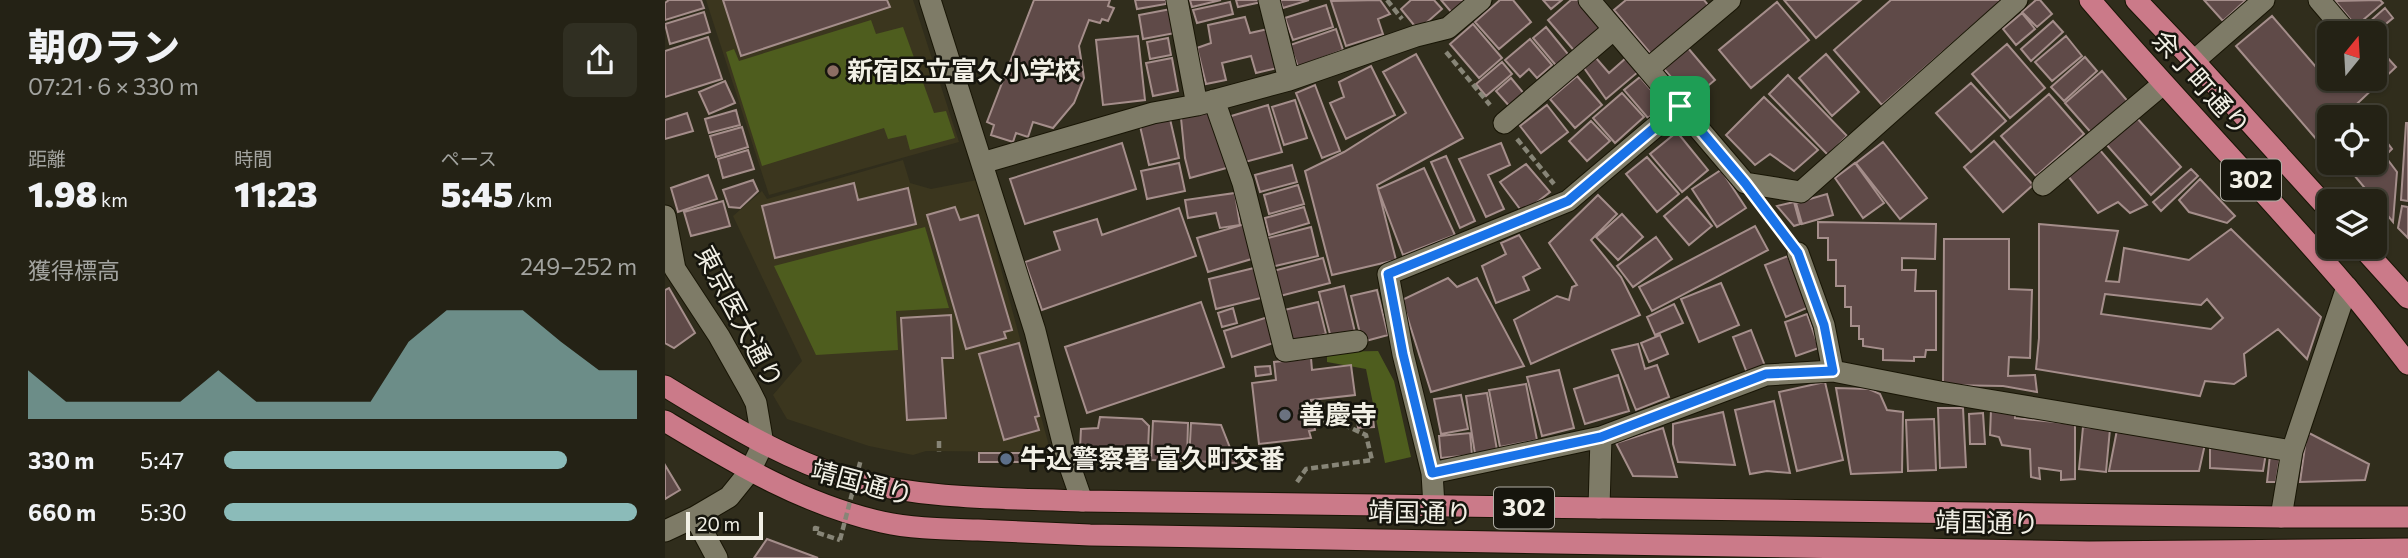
<!DOCTYPE html>
<html lang="ja">
<meta charset="utf-8">
<style>
:root{--surface:#242215;--page:#302f22;--text:#f1f3f6;--muted:#a3a4a0;--line:#413f34;--accent:#8bbbb9}
body{margin:0;font-family:Commissioner,"Noto Sans JP",sans-serif;background:var(--page);color:var(--text);height:100vh;display:flex;flex-direction:column;font-size:26px;white-space:nowrap}
*{box-sizing:border-box;margin:0}
p{font-size:23px;color:var(--muted)}
.icon{flex:none;width:38px;height:38px;fill:none;stroke:currentColor;stroke-width:2;stroke-linecap:round;stroke-linejoin:round}
.map{position:relative;flex:1;overflow:hidden}
.panel{display:flex;flex-direction:column;background:var(--surface);width:665px}
.panel>*{flex:none}
.needle{width:46px;rotate:18deg}
.controls{position:absolute;left:1652px;top:21px;display:grid;gap:14px}
.controls a{display:grid;place-items:center;width:70px;height:70px;border-radius:10px;background:var(--surface);box-shadow:0 2px 5px #0004,0 0 0 2px var(--line);font-size:35px}
.scale{position:absolute;left:21px;bottom:18px;width:77px;box-sizing:border-box;padding-left:7px;border:4px solid #f2f0e6;border-top:0;font-size:19px;line-height:24px;white-space:nowrap;color:#f2f0e6;-webkit-text-stroke:5px #16150d;paint-order:stroke}
.pin{position:absolute;display:grid;place-items:center;width:60px;height:60px;color:#fff;margin:-30px;border-radius:14px;box-shadow:0 4px 10px #0006}
.round{display:grid;place-items:center;flex:none;width:74px;height:74px;border-radius:10px;background:var(--page)}
.summary{display:flex;align-items:center;justify-content:space-between;height:119px;padding:0 28px}
h1{font-size:38px;font-weight:800;line-height:52px}
.stats{display:grid;grid-template-columns:repeat(3,1fr);gap:10px;height:119px;padding:7px 28px}
.stats div{display:grid;align-content:center}
.stats b{font-size:35px;font-weight:800}
.stats small{font-size:19px;font-weight:400}
.stats p{font-size:19px}
.chart{height:196px;padding:14px 28px}
.chart p{display:flex;justify-content:space-between}
.chart svg{width:100%;height:126px;margin-top:7px;fill:var(--accent);opacity:.7}
ul{padding:0 28px;list-style:none;font-size:23px}
li{display:grid;grid-template-columns:112px 84px 1fr;align-items:center;height:52px}
li i{height:18px;border-radius:9px;background:var(--accent)}
main{display:flex;flex:1;min-height:0}
.map>svg:first-child{display:block}
.built{fill:#3b361e}
.green{fill:#4e5d1e}
.building{fill:#5f4a48;stroke:#a58e8b;stroke-width:2;fill-rule:evenodd}
.lines{fill:none;stroke-linecap:round;stroke-linejoin:round}
.minor-casing{stroke:#181505;stroke-width:23}
.major-casing{stroke:#181505;stroke-width:23}
.path{stroke:#878577;stroke-width:4.5;stroke-dasharray:7 3.5;stroke-linecap:butt}
.minor{stroke:#7e7b67;stroke-width:21}
.major{stroke:#cb7a89;stroke-width:21}
.path-bridge{stroke:#878577;stroke-width:4.5;stroke-dasharray:7 3.5;stroke-linecap:butt}
.route-casing{stroke:#fff;stroke-width:14}
.route{stroke:#1a73e8;stroke-width:9}
.education-dot{fill:#8d6e63;stroke:#16150d;stroke-width:2.5}
.worship-dot{fill:#6b7280;stroke:#16150d;stroke-width:2.5}
.service-dot{fill:#5c6f8a;stroke:#16150d;stroke-width:2.5}
.labels{text-anchor:middle;stroke-width:5;stroke-linejoin:round;paint-order:stroke}
.shield{fill:#16150d;stroke:#b0aea5;stroke-width:2}
.shield-label{font-size:24px;font-weight:bold;fill:#f2f0e6}
.poi-label{font-size:26px;font-weight:bold;fill:#f2f0e6;stroke:#16150d;text-anchor:start}
.street-label{font-size:26px;fill:#f2f0e6;stroke:#16150d}
</style>
<main>
<section class="panel">
<div class="summary"><div><h1>朝のラン</h1><p>07:21 · 6 × 330 m</p></div><a class="round"><svg class="icon" aria-label="share" viewBox="0 0 24 24"><path d="M12 15V3M7 8l5-5 5 5M5 13v7h14v-7"/></svg></a></div>
<div class="stats">
<div><p>距離</p><b>1.98<small> km</small></b></div>
<div><p>時間</p><b>11:23</b></div>
<div><p>ペース</p><b>5:45<small> /km</small></b></div>
</div>
<div class="chart"><p><span>獲得標高</span>249–252 m</p>
<svg viewBox="0 0 160 44" preserveAspectRatio="none"><path d="M0 44V27L10 38L20 38L30 38L40 38L50 27L60 38L70 38L80 38L90 38L100 17L110 6L120 6L130 6L140 17L150 27L160 27V44z"/></svg>
</div>
<ul>
<li><b>330 m</b>5:47<i style="width:83%"></i></li>
<li><b>660 m</b>5:30<i style="width:100%"></i></li>
</ul>
</section>
<div class="map">
<svg width="1743" height="558" viewBox="0 0 1743 558">
<rect width="100%" height="100%" fill="#302d1c"/>
<!-- built -->
<path class="built" d="M41,0H248L294,142L104,195Z
M238,160L245,183L266,189L312,180L384,446L379,452L261,451L248,455L204,446L122,419L108,395L137,361L68,216L97,191L102,199Z"/>
<!-- green -->
<path class="green" d="M206,20L211,34L238,27L269,113L281,111L290,138L245,150L241,135L223,139L219,128L97,166L61,52L69,49L74,61Z
M260,227L284,308L231,311L233,350L151,355L109,266Z
M713,351L729,381L746,457L720,463L701,369L662,362V352Z"/>
<!-- building -->
<path class="building" d="M4,0H36L39,8L0,20V3Z
M58,0H222L225,7L76,56Z
M369,0H445L443,6L449,8L443,21L437,19L435,23L424,20L414,46L419,78L409,103L388,128L368,122L363,137L351,133L348,142L326,135L329,125L322,122Z
M470,0H501V4L472,9Z
M525,0H556L527,7Z
M571,0H597V2L573,7Z
M615,0H644L618,8Z
M715,0L725,14L713,19L718,34L681,46L666,1Z
M746,0H769L777,9L753,30L736,9Z
M776,0H804L788,14Z
M835,0H848L866,22L834,49L810,22Z
M878,0H897L886,9Z
M906,0H914L940,30L912,54L883,20Z
M961,0H1039L1044,6L986,54L949,10Z
M1119,0H1196L1151,38Z
M1226,0H1337L1217,105L1169,50Z
M1371,0H1375L1387,14L1372,27L1357,12Z
M1539,0H1581L1558,21Z
M1715,0L1718,3L1691,26L1670,1Z
M565,2L568,14L532,23L528,10Z
M1112,2L1144,40L1086,88L1054,50Z
M661,5L668,27L628,40L620,18Z
M1720,8L1728,18L1711,32L1703,23Z
M506,9L510,33L478,39L474,15Z
M39,12L45,32L5,44L0,24Z
M1357,13L1370,29L1351,45L1338,29Z
M1607,16L1651,67L1664,55V79H1710V44L1731,67L1678,117H1664V129L1652,140L1571,46Z
M580,17L585,33L603,29L612,68L591,73L586,56L557,63L561,80L541,84L532,48L546,43L543,25Z
M1388,21L1398,32L1366,61L1356,49Z
M808,24L837,58L814,78L785,44Z
M881,27L907,59L894,69L868,38Z
M671,29L678,50L633,67L625,45Z
M473,36L480,100L438,105L431,40Z
M1401,36L1417,56L1387,81L1370,62Z
M43,37L57,79L0,97V51Z
M503,38L506,55L485,59L482,42Z
M865,39L887,65L872,78L864,69L855,77L840,60Z
M1342,44L1380,88L1345,118L1307,74Z
M1023,48L1050,80L1026,100L999,69Z
M751,54L798,138L712,185L731,260L667,275L640,171L679,152L741,113L718,72Z
M1161,54L1194,92L1167,116L1134,78Z
M1420,57L1432,71L1399,101L1386,87Z
M507,58L513,91L488,96L481,63Z
M931,58L944,73L961,58L973,72L941,99L919,68Z
M837,62L847,74L821,96L811,84Z
M706,66L730,115L681,139L665,103L679,97L674,82Z
M1437,71L1465,104L1429,136L1400,103Z
M1123,75L1182,136L1163,155L1104,94Z
M912,76L937,105L910,128L885,99Z
M975,77L999,105L983,118L959,90Z
M846,78L861,96L846,108L831,91Z
M60,81L70,103L44,114L34,92Z
M1306,83L1341,121L1306,152L1271,113Z
M650,85L675,151L657,158L631,93Z
M957,93L979,117L950,143L928,118Z
M1384,94L1419,134L1371,176L1336,136Z
M1099,97L1153,150L1129,171L1105,154L1090,165L1061,135Z
M630,100L642,138L619,145L607,107Z
M603,105L617,152L576,163L563,117Z
M882,105L903,132L876,153L855,126Z
M548,108L565,167L525,178L520,158L516,118Z
M71,110L75,125L44,133L40,119Z
M22,113L28,131L0,139V120Z
M1471,117L1516,167L1486,195L1441,144Z
M505,119L514,158L484,165L475,126Z
M926,121L945,141L922,161L904,141Z
M1741,123H1743V201L1736,200Z
M77,127L83,147L51,157L45,136Z
M1012,132L1043,170L1017,192L985,154Z
M1715,133L1727,149L1720,156L1732,172L1728,222L1679,163H1710V137Z
M1329,141L1368,185L1338,212L1299,167Z
M1218,142L1262,198L1235,219L1191,163Z
M457,143L471,189L360,224L345,179Z
M836,143L845,165L823,175L839,209L821,217L794,159Z
M1434,149L1482,205L1465,213L1453,202L1433,213L1403,176Z
M83,150L89,169L58,178L53,159Z
M781,156L810,221L795,228L766,162Z
M982,157L1014,194L992,212L961,174Z
M514,163L520,191L482,199L476,171Z
M1190,163L1219,203L1198,218L1170,178Z
M861,164L885,192L858,213L835,182Z
M627,165L632,182L595,192L590,175Z
M759,168L790,235L738,255L713,189Z
M1526,169L1533,176L1496,211L1488,202Z
M1056,170L1081,208L1052,227L1027,189Z
M43,175L52,199L13,212L6,188Z
M1535,179L1570,216L1562,223L1524,212L1514,200Z
M88,180L93,191L75,208L64,207L58,190Z
M189,183L193,200L243,188L251,224L110,258L97,206Z
M633,185L639,204L604,214L599,195Z
M570,193L575,225L555,228L551,213L523,218L520,200Z
M1162,194L1168,215L1137,224L1131,203Z
M933,195L952,214L926,240L956,277L975,315L866,364L849,320L892,296L904,300L907,287L912,285L884,243Z
M1022,197L1047,226L1024,245L999,216Z
M58,201L65,226L26,236L19,212Z
M1129,202L1135,224L1129,226L1112,206Z
M1737,206L1743,207V238L1733,228Z
M290,207L295,220L313,215L347,330L339,332L341,338L301,349L262,215Z
M639,207L644,223L604,235L600,218Z
M514,208L531,256L377,310L360,262L395,250L389,232L432,219L437,235Z
M957,214L978,237L953,260L931,237Z
M1153,222L1271,224L1270,259L1237,258V270H1251L1250,291H1271V350H1261L1260,357H1249V361L1218,360V349L1198,346V339H1194V326H1186V307H1180V286H1171V260H1163V238H1153Z
M580,224L590,258L543,272L532,238Z
M1374,224L1453,231L1441,281L1454,282L1459,248L1524,260L1566,229L1656,317L1642,359L1613,329L1579,354L1581,376L1569,384L1540,381L1535,396L1371,369L1374,338ZM1440,294L1536,305L1542,299L1558,318L1546,329L1436,314Z
M1090,226L1103,250L987,311L974,287Z
M646,227L653,256L606,267L599,239Z
M854,235L875,268L858,277L864,290L831,303L817,266L841,254L836,243Z
M991,237L1007,259L968,287L952,266Z
M1279,239H1344V289L1367,290L1365,358L1344,357L1343,376L1370,375L1372,392L1338,386L1278,385Z
M1123,256L1144,307L1121,317L1100,265Z
M658,258L665,283L615,296L608,271Z
M593,267L600,297L551,309L544,279Z
M783,278L792,287L812,278L859,366L766,392L737,300Z
M1056,283L1074,325L1034,342L1016,299Z
M679,286L690,332L666,338L654,292Z
M4,288L30,333L9,348L0,343V290Z
M712,290L723,335L697,342L686,296Z
M536,302L559,367L422,413L400,347Z
M653,302L661,334L622,343L615,311Z
M1009,304L1018,323L990,335L982,317Z
M568,308L572,323L557,327L553,313Z
M1142,314L1154,348L1131,356L1120,322Z
M286,315L288,358H277L281,418L242,420L236,318Z
M603,317L611,342L567,357L559,331Z
M1086,330L1100,366L1082,373L1068,337Z
M995,335L1003,354L984,362L976,343Z
M354,343L374,416L370,417L374,430L339,440L314,354Z
M973,344L980,369L992,365L1004,397L971,410L947,350Z
M646,358L647,370L686,365L690,395L646,400L650,430L644,431L646,438L594,444L587,383L611,380L609,362Z
M605,366L606,374L591,376L590,367Z
M894,370L909,428L877,436L862,377Z
M953,375L964,411L920,424L909,389Z
M1160,382L1178,460L1132,471L1114,392Z
M861,384L872,440L835,447L824,390Z
M1171,388L1204,389L1215,394L1222,410L1238,412L1237,472L1186,474Z
M822,393L832,450L810,454L801,396Z
M796,395L803,429L776,434L769,399Z
M1109,401L1125,473L1102,471L1085,474L1070,410Z
M1273,408H1298L1301,467L1275,468Z
M1326,409L1350,413V418L1410,424V479L1396,480V471L1374,468L1375,479L1366,477L1365,449L1337,445L1334,437L1325,435Z
M707,410L709,427L693,428L691,412Z
M1058,412L1070,465L1013,462L1008,444V424Z
M1318,413L1320,444H1305L1304,414Z
M435,417L477,419L484,426L483,451L415,448L416,429L433,428Z
M1269,419L1271,470L1243,471L1241,420Z
M488,421L523,423L522,461L486,460Z
M526,423L556,425L571,463L524,461Z
M1418,427L1445,429L1441,472L1414,469Z
M998,428L1012,477L968,476L951,443Z
M1452,430L1540,444L1534,471H1444Z
M1642,432L1704,464L1700,480L1635,482Z
M805,433L807,455L776,458L774,436Z
M1545,445L1601,453L1598,471L1545,468Z
M314,453H365V462H314Z
M1605,455L1615,457L1611,482H1602Z
M0,465L15,490L0,499Z
M102,539L153,558H89Z"/>
<g class="lines">
<defs>
<path id="minor" d="M265,0L370,331L401,455L417,501
M512,0L532,105
M604,0L624,80
M924,0L1080,183L1136,192L1352,0
M1654,0L1677,27
M1529,61L1599,0
M983,69L1065,0
M549,100L578,183L620,351L692,341
M839,123L949,29
M317,163L488,113L532,105L624,80L751,36L783,28L816,0
M1378,185L1498,84
M0,216L10,269L54,336L85,391L91,403L98,444L85,471L64,497L30,517L0,531
M1133,253L1159,325L1168,371
M767,473L936,437L1101,375L1168,371L1275,392L1627,451
M769,506L767,473L738,354L723,274L903,201L1015,106
M934,508L936,437
M30,517L52,558
M1616,517L1627,451L1682,287"/>
<path id="major" d="M1425,0C1508,97 1597,188 1680,285C1702,310 1722,337 1743,364
M1471,0L1529,61L1664,210
M1697,247L1743,298
M0,386C59,422 118,459 185,479C260,500 340,498 417,501L1616,517H1743
M0,421C70,463 137,504 217,522C248,529 281,529 313,530C350,532 387,533 425,535L1424,552L1743,549"/>
</defs>
<!-- minor casing -->
<use href="#minor" class="minor-casing"/>
<!-- major casing -->
<use href="#major" class="major-casing"/>
<!-- path -->
<path class="path" d="M722,0L737,19
M781,52L825,105
M852,139L889,184
M1100,209L1120,236
M274,441V452
M632,482L641,469L707,460L701,435L671,421L652,423
M154,529L150,528V532L175,540"/>
<!-- minor -->
<use href="#minor" class="minor"/>
<!-- major -->
<use href="#major" class="major"/>
<!-- path-bridge -->
<path class="path-bridge" d="M175,540L196,459"/>
</g>
<g class="lines">
<defs>
<path id="route" d="M1015,106L1080,183L1133,253L1159,325L1168,371L1101,374L936,437L767,473L738,354L723,274L903,201Z"/>
</defs>
<!-- route casing -->
<use href="#route" class="route-casing"/>
<!-- route -->
<use href="#route" class="route"/>
</g>
<!-- markers -->
<circle class="education-dot" cx="168" cy="71" r="7"/>
<circle class="worship-dot" cx="620" cy="415" r="7"/>
<circle class="service-dot" cx="341" cy="459" r="7"/>
<g class="labels">
<!-- shield labels -->
<g class="shield">
<rect x="1556" y="159.5" width="60" height="41" rx="5"/>
<rect x="829" y="487.5" width="60" height="41" rx="5"/>
</g>
<g class="shield-label">
<text x="1586" y="188">302</text>
<text x="859" y="516">302</text>
</g>
<!-- poi labels -->
<g class="poi-label">
<text x="182" y="80">新宿区立富久小学校</text>
<text x="634" y="424">善慶寺</text>
<text x="355" y="468">牛込警察署 富久町交番</text>
</g>
<!-- street labels -->
<g class="street-label">
<text transform="translate(1536 83) rotate(48)" y="9">余丁町通り</text>
<text transform="translate(74 317) rotate(62)" y="9">東京医大通り</text>
<text transform="translate(197 483) rotate(15)" y="9">靖国通り</text>
<text transform="translate(755 513) rotate(1)" y="9">靖国通り</text>
<text transform="translate(1322 523) rotate(1)" y="9">靖国通り</text>
</g>
</g>
</svg>
<div class="controls">
<a><svg class="needle" viewBox="-14 -14 28 28"><path d="M0-13l5 13h-10z" fill="#e53935"/><path d="M0 13l5-13h-10z" fill="#a3a4a0"/></svg></a>
<a><svg class="icon" aria-label="locate" viewBox="0 0 24 24"><circle cx="12" cy="12" r="6"/><path d="M12 2v4M12 18v4M2 12h4M18 12h4"/></svg></a>
<a><svg class="icon" aria-label="layers" viewBox="0 0 24 24"><path d="M12 4l9 5-9 5-9-5zM3 14l9 5 9-5"/></svg></a>
</div>
<div class="scale">20 m</div>
<div class="pin" style="left:1015px;top:106px;background:#1e9e55"><svg class="icon" aria-label="arrive" viewBox="0 0 24 24"><path d="M6 21V4h12l-3 4 3 4H6"/></svg></div>
</div>
</main>
